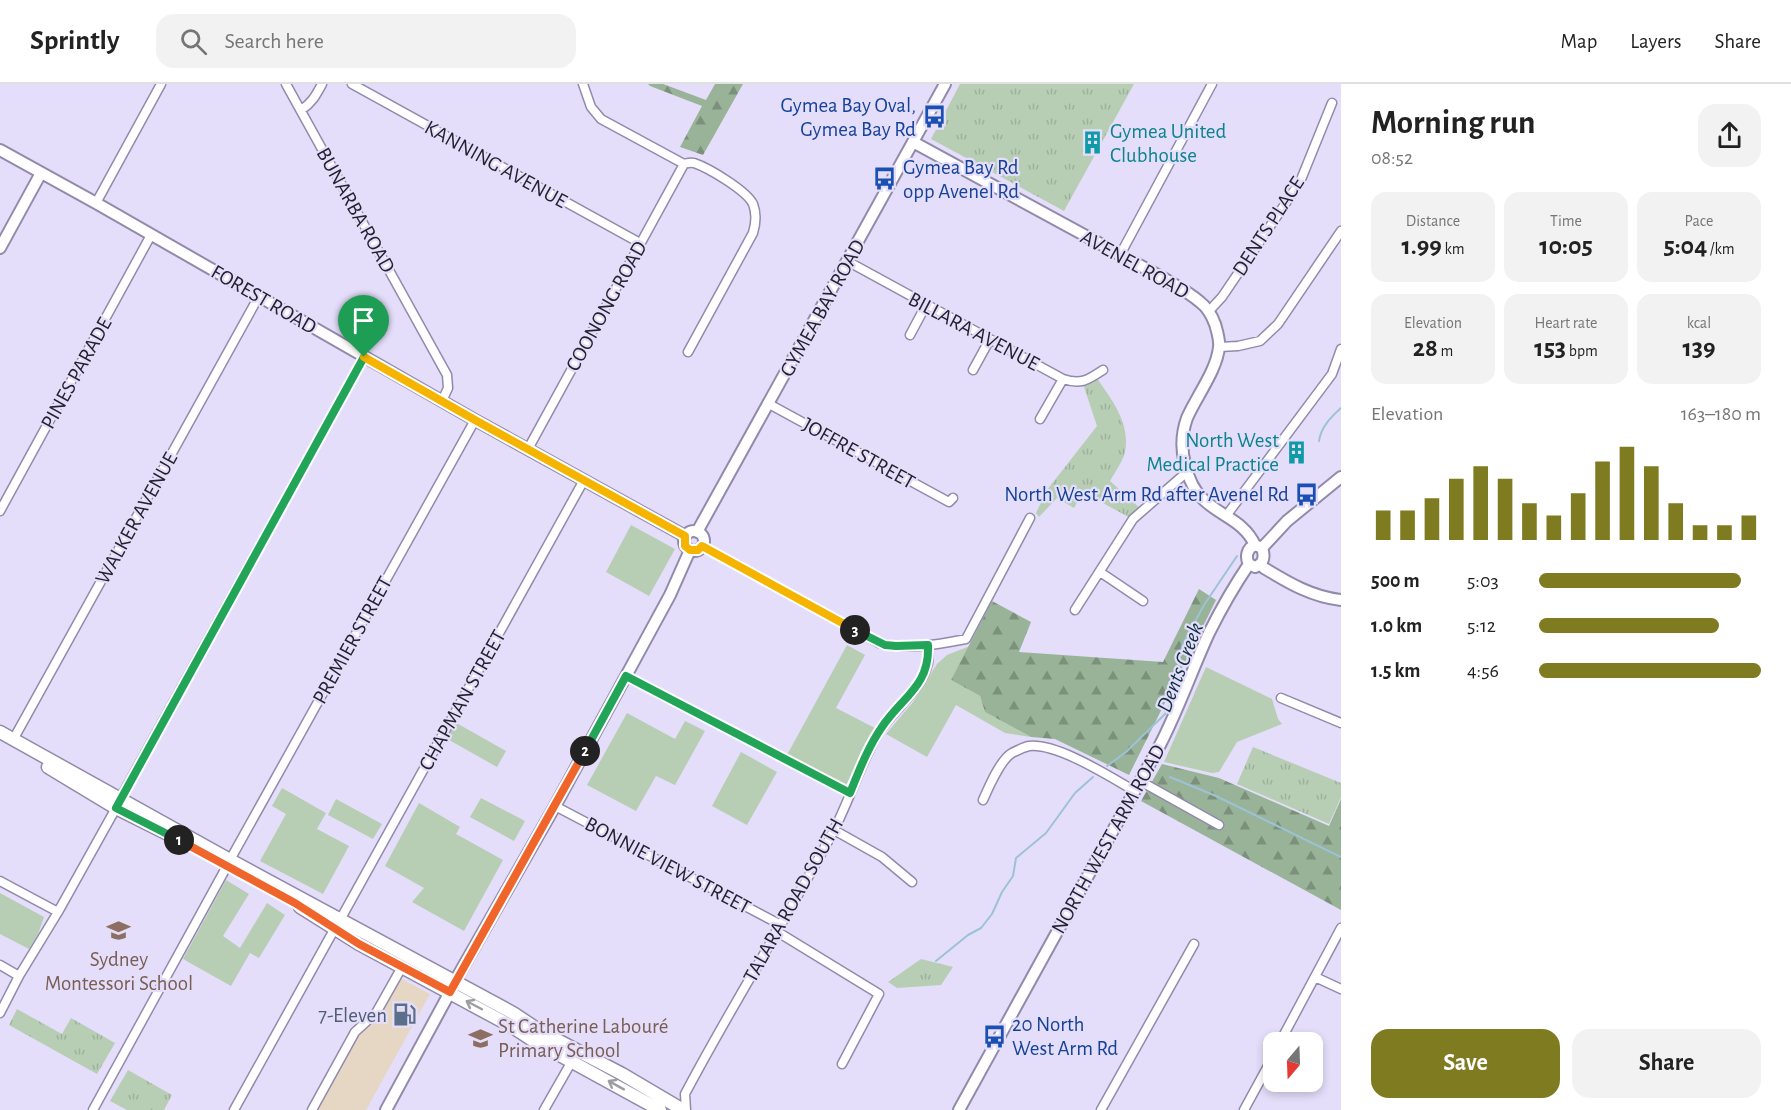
<!DOCTYPE html>
<meta charset="utf-8">
<style>
:root{--surface:#fff;--page:#f2f2f2;--text:#222;--muted:#767676;--line:#e0e0e0;--accent:#7f7b21}
body{margin:0;font-family:"Alegreya Sans",sans-serif;background:var(--page);color:var(--text);height:100vh;display:flex;flex-direction:column;font-size:22px;white-space:nowrap}
*{box-sizing:border-box;margin:0}
p{font-size:20px;color:var(--muted)}
.icon{flex:none;width:33px;height:33px;fill:none;stroke:currentColor;stroke-width:2;stroke-linecap:round;stroke-linejoin:round}
.map{position:relative;flex:1;overflow:hidden}
.sheet{display:flex;flex-direction:column;background:var(--surface);width:450px}
.sheet>*{flex:none}
.needle{width:39px;rotate:199deg}
.fabs{position:absolute;left:1263px;top:948px;display:grid;gap:12px}
.fabs a{display:grid;place-items:center;width:60px;height:60px;border-radius:12px;background:var(--surface);box-shadow:0 3px 9px #0003;font-size:30px}
.pin{position:absolute;display:grid;place-items:center;width:51px;height:51px;color:#fff;margin:-62px -26px;border-radius:50% 50% 50% 0;rotate:-45deg;box-shadow:0 0 6px #0007}
.pin .icon{rotate:45deg}
.km{position:absolute;width:30px;height:30px;margin:-15px;border-radius:50%;background:#222;color:#fff;font-size:16px;line-height:30px;text-align:center}
.round{display:grid;place-items:center;flex:none;width:63px;height:63px;border-radius:18px;background:var(--page)}
.summary{display:flex;align-items:center;justify-content:space-between;height:102px;padding:0 30px}
h1{font-size:33px;font-weight:700;line-height:45px}
.figures{display:grid;grid-template-columns:repeat(3,1fr);gap:9px;height:102px;padding:6px 30px}
.figures div{display:grid;align-content:center;border-radius:15px;background:var(--page);text-align:center}
.figures b{font-size:26px;font-weight:700}
.figures small{font-size:16px;font-weight:400}
.figures p{font-size:16px}
.chart{height:168px;padding:12px 30px}
.chart p{display:flex;justify-content:space-between}
.chart svg{width:100%;height:108px;margin-top:6px;stroke:var(--accent);stroke-width:6}
.button{display:flex;gap:12px;margin-top:auto;padding:12px 30px}
.button a{flex:1;height:69px;border-radius:18px;background:var(--accent);color:#fff;font-size:24px;font-weight:700;line-height:69px;text-align:center}
.button a+a{background:var(--page);color:var(--text)}
ul{padding:0 30px;list-style:none;font-size:20px}
li{display:grid;grid-template-columns:96px 72px 1fr;align-items:center;height:45px}
li i{height:15px;border-radius:8px;background:var(--accent)}
header{display:flex;align-items:center;gap:36px;box-sizing:border-box;height:84px;padding:0 30px;background:var(--surface);border-bottom:2px solid var(--line)}
header strong{font-size:28px}
nav{display:flex;gap:33px;margin-inline-start:auto;font-size:21px}
.search{width:420px;height:54px;background:var(--page);display:flex;align-items:center;gap:15px;box-sizing:border-box;padding:0 21px;border-radius:18px;color:var(--muted);font-size:22px}
main{display:flex;flex:1;min-height:0}
.map>svg:first-child{display:block}
.commercial{fill:#e6d6c4}
.grass{fill:#b7ceb5}
.forest{fill:url(#forest-firs)}
.park{fill:url(#park-tufts)}
.lines{fill:none;stroke-linecap:round;stroke-linejoin:round}
.stream{stroke:#9dc2d7;stroke-width:2}
.minor-casing{stroke:#928aab;stroke-width:11}
.tertiary-casing{stroke:#928aab;stroke-width:14}
.secondary-casing{stroke:#928aab;stroke-width:15}
.minor{stroke:#fff;stroke-width:8}
.tertiary{stroke:#fff;stroke-width:10}
.secondary{stroke:#fff;stroke-width:12}
.oneway{stroke:#9d9ca1}
.split-1-casing{stroke:#fff;stroke-width:12}
.split-2-casing{stroke:#fff;stroke-width:12}
.split-3-casing{stroke:#fff;stroke-width:12}
.split-4-casing{stroke:#fff;stroke-width:12}
.split-1{stroke:#22a559;stroke-width:8}
.split-2{stroke:#f0652b;stroke-width:8}
.split-3{stroke:#22a559;stroke-width:8}
.split-4{stroke:#f5b400;stroke-width:8}
.labels{text-anchor:middle;stroke-width:4.5;stroke-linejoin:round;paint-order:stroke}
.transit-label{font-size:21px;fill:#164399;stroke:#e4defa;text-anchor:end}
.culture-label{font-size:21px;fill:#0d838f;stroke:#e4defa;text-anchor:start}
.street-label{font-size:21px;fill:#25222f;stroke:#e4defa}
.education-label{font-size:21px;fill:#785e54;stroke:#e4defa}
.service-label{font-size:21px;fill:#4e5e75;stroke:#e4defa;text-anchor:end}
.water-label{font-size:22px;font-style:italic;fill:#0e2f3f;stroke:#e4defa}
</style>
<header>
<strong>Sprintly</strong>
<div class="search"><svg class="icon" aria-label="search" viewBox="0 0 24 24"><circle cx="10" cy="10" r="6"/><path d="M15 15l6 6"/></svg>Search here</div>
<nav><a>Map</a><a>Layers</a><a>Share</a></nav>
</header>
<main>
<div class="map">
<svg width="1341" height="1026" viewBox="0 0 1341 1026">
<defs>
<pattern id="forest-firs" width="22" height="20" patternUnits="userSpaceOnUse" patternTransform="scale(1.5)"><rect width="22" height="20" fill="#98b397"/><path d="M5 1l3.5 6h-7zM16 11l3.5 6h-7z" fill="#7c917c"/></pattern>
<pattern id="park-tufts" width="24" height="20" patternUnits="userSpaceOnUse" patternTransform="scale(1.5)"><rect width="24" height="20" fill="#b7ceb5"/><path d="M3 7l-1-3M5 7V3M7 7l1-3M15 17l-1-3M17 17v-4M19 17l1-3" fill="none" stroke="#9db19c"/></pattern>
</defs>
<rect width="100%" height="100%" fill="#e4defa"/>
<!-- commercial -->
<path class="commercial" d="M400,894L430,910L366,1026H315L359,949L375,938Z"/>
<!-- grass -->
<path class="grass" d="M631,441L675,465L649,512L606,488Z
M847,561L865,571L836,624L875,644L846,701H843L787,671Z
M970,562L951,596L980,612L985,628L1031,653L1005,649L956,621L927,673L886,650L913,618L937,580L947,571Z
M1206,583L1272,615L1278,635L1282,640L1237,658L1219,688L1212,689L1164,678Z
M627,629L675,655L685,637L705,647L675,701L656,692L636,727L587,701Z
M451,636L506,667L497,683L442,652Z
M741,668L777,688L747,741L712,722Z
M282,704L326,729L317,745L349,762L323,810L260,777L286,730L272,722Z
M481,714L525,737L514,757L470,733Z
M336,715L382,740L373,755L328,731Z
M419,719L460,743L456,750L503,776L464,847L412,818L424,804L385,782Z
M226,796L249,810L223,852L240,864L267,819L285,831L259,874L250,869L231,902L183,875Z
M0,809L44,833L38,850L29,865L0,850Z"/>
<!-- forest -->
<path class="forest" d="M648,0H663L706,16L715,0H743L703,71L680,63L702,22L650,2Z
M1199,505L1216,516L1129,691L1055,655L1031,653L985,628L980,612L951,596L992,517L1031,538L1019,568L1163,578Z
M1162,680L1219,694L1329,742L1341,715V826L1141,717Z"/>
<!-- park -->
<path class="park" d="M960,0H1134L1064,127L931,55Z
M1095,291C1110,314 1131,338 1125,368C1123,377 1115,388 1110,397L1142,426L1132,435L1083,408L1074,424L1057,414L1039,433L1036,429L1047,406L1097,342L1082,297Z
M1253,663L1341,699V713L1329,740L1237,700Z
M921,875L953,883L941,901L897,904L888,898Z
M17,925L62,950L71,934L115,959L97,990L9,941Z
M128,986L172,1011L164,1026H127L110,1017Z"/>
<g class="lines">
<!-- stream -->
<path class="stream" d="M1319,357C1321,343 1331,333 1341,324
M1107,682L1126,668L1165,630L1170,621L1182,562L1204,521L1237,472
M1170,693L1216,712L1341,773
M936,877L968,851L981,844L992,830L1002,808L1013,792L1016,774L1046,749L1075,709L1093,693"/>
<defs>
<path id="minor" d="M286,0L447,291L448,304L442,317
M352,0L640,159
M583,0L591,23L601,35L684,80
M301,26C312,19 316,11 322,0
M684,80C688,79 690,78 694,79C709,84 747,107 753,120C757,130 756,139 753,149L688,268
M96,119L161,0
M1120,171L1212,0
M847,177L1063,295C1081,301 1088,296 1103,286
M1209,227L1222,213L1300,98L1332,19
M910,251L926,221
M1219,263L1238,262L1260,257L1278,240L1341,147
M973,286L990,255
M769,320L949,418L953,414
M1040,335L1063,295
M528,365L684,80
M0,427L151,151
M1226,432L1332,290L1341,265
M702,462L879,559C904,567 940,560 966,555L1030,434
M1100,488L1143,517
M1075,526L1133,435L1187,388
M626,592L850,709
M1281,614L1341,639
M13,656L259,212
M1140,697L1219,741
M120,715L364,273
M983,716C989,703 1000,676 1012,669C1016,667 1024,663 1029,662C1058,659 1110,693 1135,707
M555,722L781,841
M834,746L882,773L912,798
M230,776L475,336
M0,797L58,828
M340,836L584,396
M776,847L879,910L842,980
M0,881L19,892
M1315,893L1341,905
M0,929L19,892L58,828L116,724
M1280,958L1341,844
M93,1026L227,782
M234,1026L335,844
M312,1026L355,948L376,929L402,883
M544,1026L572,977
M686,1026L685,1010C732,921 786,836 833,748C849,717 859,684 876,653C890,627 921,609 928,579C929,573 928,567 928,561
M1101,1026L1194,860
M1244,1026L1274,971"/>
<path id="tertiary" d="M913,58L1165,195C1177,202 1190,209 1200,218C1208,224 1212,232 1215,240C1217,247 1220,256 1219,263C1217,286 1196,313 1187,334C1182,348 1181,365 1185,380C1188,393 1194,407 1204,416C1222,433 1244,437 1255,461
M0,66L96,119L475,336L685,452
M0,164L41,89
M684 457a10 10 0 1 1 20 0a10 10 0 1 1-20 0Z
M697,448L945,0
M1255,461L1262,464C1265,472 1264,480 1255,483L1249,480C1245,473 1247,464 1255,461Z
M1262,464L1287,437L1341,393
M1260,480L1264,484C1289,499 1312,513 1341,516
M455,897L555,722L626,592L670,511L690,466
M386,1026L450,908
M959,1026L1160,661C1179,624 1192,586 1209,549C1221,525 1234,502 1249,480"/>
<path id="secondary" d="M0,648L230,776L513,929L540,947L622,990L683,1026
M48,683L116,724L180,756
M300,823L359,860L511,942L534,957L660,1026"/>
</defs>
<!-- minor casing -->
<use href="#minor" class="minor-casing"/>
<!-- tertiary casing -->
<use href="#tertiary" class="tertiary-casing"/>
<!-- secondary casing -->
<use href="#secondary" class="secondary-casing"/>
<!-- minor -->
<use href="#minor" class="minor"/>
<!-- tertiary -->
<use href="#tertiary" class="tertiary"/>
<!-- secondary -->
<use href="#secondary" class="secondary"/>
</g>
<!-- one-way arrows -->
<defs><path id="oneway-shaft" d="M-6 0H5M1.5-3L5.5 0L1.5 3" fill="none" stroke-width="1.6" stroke-linecap="round" stroke-linejoin="round" transform="scale(1.5)"/></defs>
<g class="oneway">
<use href="#oneway-shaft" transform="translate(474 921) rotate(-152)"/>
<use href="#oneway-shaft" transform="translate(616 1001) rotate(-151)"/>
</g>
<g class="lines">
<defs>
<path id="split-1" d="M179,756L116,724L364,273"/>
<path id="split-2" d="M179,756L295,819L359,860L450,908L585,667"/>
<path id="split-3" d="M585,667L626,592L850,709C859,687 868,663 882,643C902,613 930,602 928,561L896,562L885,561L855,546"/>
<path id="split-4" d="M364,273L475,336L685,452V462L690,466H698L702,462L855,546"/>
</defs>
<!-- split-1 casing -->
<use href="#split-1" class="split-1-casing"/>
<!-- split-2 casing -->
<use href="#split-2" class="split-2-casing"/>
<!-- split-3 casing -->
<use href="#split-3" class="split-3-casing"/>
<!-- split-4 casing -->
<use href="#split-4" class="split-4-casing"/>
<!-- split-1 -->
<use href="#split-1" class="split-1"/>
<!-- split-2 -->
<use href="#split-2" class="split-2"/>
<!-- split-3 -->
<use href="#split-3" class="split-3"/>
<!-- split-4 -->
<use href="#split-4" class="split-4"/>
</g>
<!-- icons -->
<defs>
<symbol id="bus-bare" viewBox="-9 -9 18 18"><path d="M-5-6H5V4H4V6H2V4H-2V6H-4V4H-5ZM-3.5-4V0h7V-4ZM-3.5 1.2v1.5H-2V1.2ZM2 1.2v1.5H3.5V1.2Z" fill="#1a4fb4" stroke="#e4defa" stroke-width="2.5" paint-order="stroke"/></symbol>
<symbol id="building-bare" viewBox="-9 -9 18 18"><path d="M-4-6H4V6H1V3H-1V6H-4ZM-2.5-4.3h1.7v1.8h-1.7ZM.8-4.3h1.7v1.8H.8ZM-2.5-1h1.7V.8h-1.7ZM.8-1h1.7V.8H.8Z" fill="#0f9aa8" stroke="#e4defa" stroke-width="2.5" paint-order="stroke"/></symbol>
<symbol id="school-bare" viewBox="-9 -9 18 18"><path d="M0-5L7-2L0 1L-7-2ZM-4 1L0 2.5L4 1V4Q0 6-4 4Z" fill="#8d6e63" stroke="#e4defa" stroke-width="2.5" paint-order="stroke"/></symbol>
<symbol id="fuel-bare" viewBox="-9 -9 18 18"><path d="M-5.5-6h7V0h2V4h1.3V-2.5L3-4.5l.8-.8L6-3V5H2.5V1h-1V6h-7ZM-4.2-4.7v3.2H.2V-4.7Z" fill="#5c6f8a" stroke="#e4defa" stroke-width="2.5" paint-order="stroke"/></symbol>
</defs>
<g fill-rule="evenodd">
<use href="#bus-bare" x="918" y="16" width="33" height="33"/>
<use href="#building-bare" x="1076" y="42" width="33" height="33"/>
<use href="#bus-bare" x="868" y="78" width="33" height="33"/>
<use href="#building-bare" x="1280" y="352" width="33" height="33"/>
<use href="#bus-bare" x="1290" y="394" width="33" height="33"/>
<use href="#school-bare" x="102" y="830" width="33" height="33"/>
<use href="#fuel-bare" x="388" y="914" width="33" height="33"/>
<use href="#bus-bare" x="978" y="936" width="33" height="33"/>
<use href="#school-bare" x="464" y="938" width="33" height="33"/>
</g>
<g class="labels">
<!-- transit labels -->
<g class="transit-label">
<text x="916" y="28">Gymea Bay Oval,<tspan x="916" dy="24">Gymea Bay Rd</tspan></text>
<text x="903" y="90" text-anchor="start">Gymea Bay Rd<tspan x="903" dy="24">opp Avenel Rd</tspan></text>
<text x="1289" y="417">North West Arm Rd after Avenel Rd</text>
<text x="1012" y="947" text-anchor="start">20 North<tspan x="1012" dy="24">West Arm Rd</tspan></text>
</g>
<!-- culture labels -->
<g class="culture-label">
<text x="1110" y="54">Gymea United<tspan x="1110" dy="24">Clubhouse</tspan></text>
<text x="1279" y="363" text-anchor="end">North West<tspan x="1279" dy="24">Medical Practice</tspan></text>
</g>
<!-- street labels -->
<g class="street-label">
<text transform="translate(496 80) rotate(29)" y="7">KANNING AVENUE</text>
<text transform="translate(356 126) rotate(61)" y="7">BUNARBA ROAD</text>
<text transform="translate(1268 142) rotate(-57)" y="7">DENTS PLACE</text>
<text transform="translate(1135 180) rotate(29)" y="7">AVENEL ROAD</text>
<text transform="translate(264 215) rotate(30)" y="7">FOREST ROAD</text>
<text transform="translate(606 222) rotate(-61)" y="7">COONONG ROAD</text>
<text transform="translate(822 224) rotate(-61)" y="7">GYMEA BAY ROAD</text>
<text transform="translate(974 247) rotate(28)" y="7">BILLARA AVENUE</text>
<text transform="translate(76 289) rotate(-61)" y="7">PINES PARADE</text>
<text transform="translate(859 369) rotate(29)" y="7">JOFFRE STREET</text>
<text transform="translate(136 434) rotate(-61)" y="7">WALKER AVENUE</text>
<text transform="translate(352 556) rotate(-61)" y="7">PREMIER STREET</text>
<text transform="translate(462 616) rotate(-61)" y="7">CHAPMAN STREET</text>
<text transform="translate(1108 755) rotate(-61)" y="7">NORTH WEST ARM ROAD</text>
<text transform="translate(668 781) rotate(28)" y="7">BONNIE VIEW STREET</text>
<text transform="translate(793 816) rotate(-61)" y="7">TALARA ROAD SOUTH</text>
</g>
<!-- education labels -->
<g class="education-label">
<text x="119" y="882">Sydney<tspan x="119" dy="24">Montessori School</tspan></text>
<text x="498" y="949" text-anchor="start">St Catherine Labouré<tspan x="498" dy="24">Primary School</tspan></text>
</g>
<!-- service labels -->
<g class="service-label">
<text x="387" y="938">7-Eleven</text>
</g>
<!-- water labels -->
<g class="water-label">
<text transform="translate(1179 583) rotate(-69)" y="8">Dents Creek</text>
</g>
</g>
</svg>
<div class="fabs">
<a><svg class="needle" viewBox="-14 -14 28 28"><path d="M0-13l5 13h-10z" fill="#e53935"/><path d="M0 13l5-13h-10z" fill="#767676"/></svg></a>
</div>
<div class="pin" style="left:364px;top:273px;background:#1e9e55"><svg class="icon" aria-label="arrive" viewBox="0 0 24 24"><path d="M6 21V4h12l-3 4 3 4H6"/></svg></div>
<b class="km" style="left:179px;top:756px">1</b>
<b class="km" style="left:585px;top:667px">2</b>
<b class="km" style="left:855px;top:546px">3</b>
</div>
<section class="sheet">
<div class="summary"><div><h1>Morning run</h1><p>08:52</p></div><a class="round"><svg class="icon" aria-label="share" viewBox="0 0 24 24"><path d="M12 15V3M7 8l5-5 5 5M5 13v7h14v-7"/></svg></a></div>
<div class="figures">
<div><p>Distance</p><b>1.99<small> km</small></b></div>
<div><p>Time</p><b>10:05</b></div>
<div><p>Pace</p><b>5:04<small> /km</small></b></div>
</div>
<div class="figures">
<div><p>Elevation</p><b>28<small> m</small></b></div>
<div><p>Heart rate</p><b>153<small> bpm</small></b></div>
<div><p>kcal</p><b>139</b></div>
</div>
<div class="chart"><p><span>Elevation</span>163–180 m</p>
<svg viewBox="0 0 160 44" preserveAspectRatio="none"><path d="M5 44V32M15 44V32M25 44V27M35 44V19M45 44V14M55 44V19M65 44V29M75 44V34M85 44V25M95 44V12M105 44V6M115 44V14M125 44V29M135 44V38M145 44V38M155 44V34"/></svg>
</div>
<ul>
<li><b>500 m</b>5:03<i style="width:91%"></i></li>
<li><b>1.0 km</b>5:12<i style="width:81%"></i></li>
<li><b>1.5 km</b>4:56<i style="width:100%"></i></li>
</ul>
<div class="button"><a>Save</a><a>Share</a></div>
</section>
</main>
